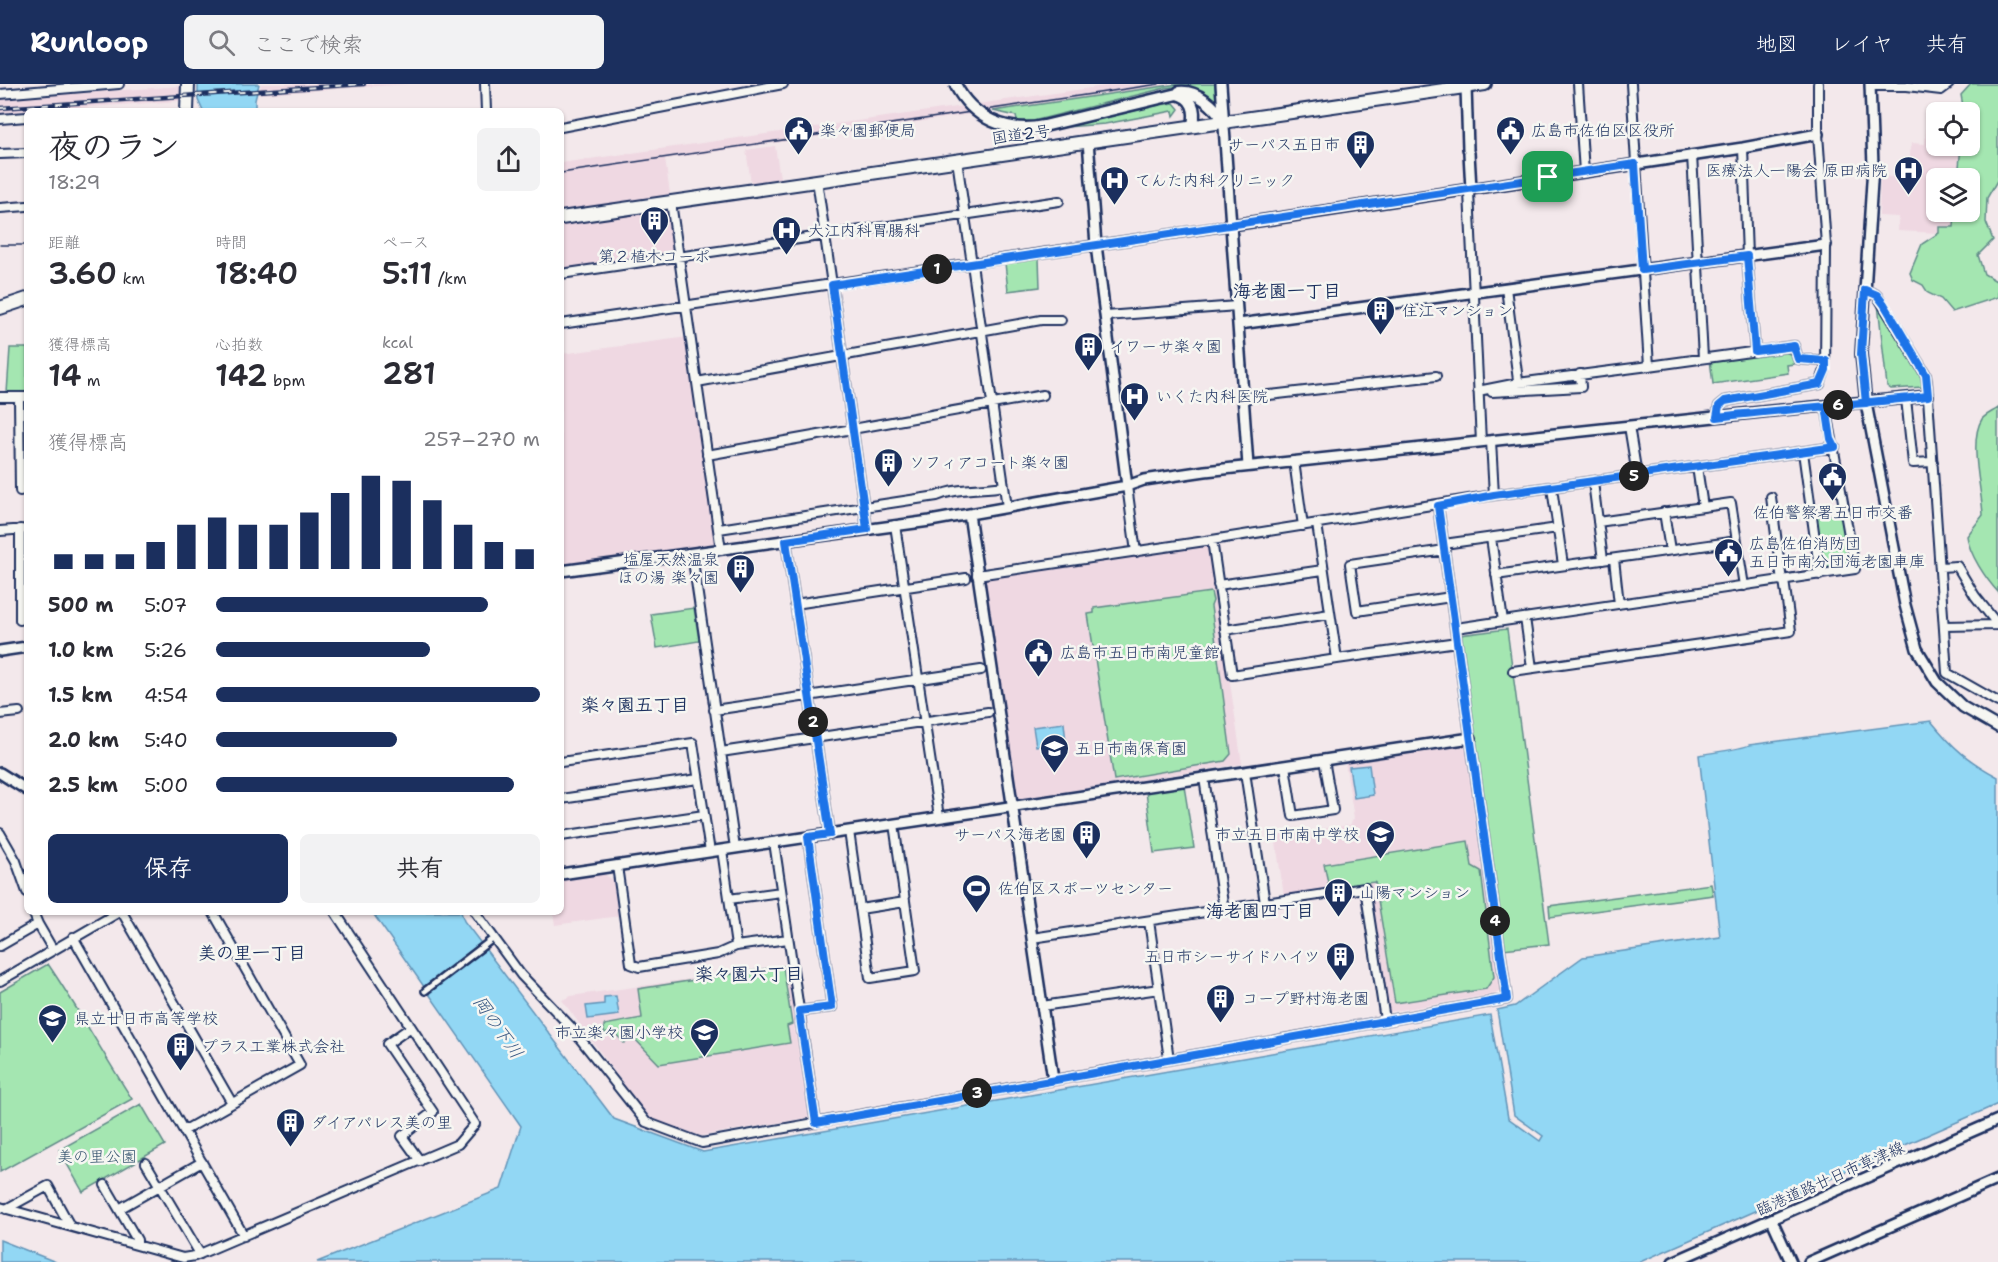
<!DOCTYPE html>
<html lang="ja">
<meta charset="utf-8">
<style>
:root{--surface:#fff;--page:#f2f2f3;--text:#2b2b33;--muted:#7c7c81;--accent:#1b2f5e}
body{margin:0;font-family:"Shantell Sans","Klee One",sans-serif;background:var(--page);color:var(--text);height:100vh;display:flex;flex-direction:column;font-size:22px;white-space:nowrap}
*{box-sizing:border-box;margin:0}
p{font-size:20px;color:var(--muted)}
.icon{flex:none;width:33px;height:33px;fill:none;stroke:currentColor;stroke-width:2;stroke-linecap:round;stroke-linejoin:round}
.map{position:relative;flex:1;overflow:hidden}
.details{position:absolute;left:24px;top:24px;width:540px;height:807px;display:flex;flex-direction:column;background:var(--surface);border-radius:9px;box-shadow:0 2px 4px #0004}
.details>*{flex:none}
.fabs{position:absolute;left:1926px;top:18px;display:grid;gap:12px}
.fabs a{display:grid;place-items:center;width:54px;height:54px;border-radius:9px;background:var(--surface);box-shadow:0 2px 4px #0004;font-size:30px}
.pin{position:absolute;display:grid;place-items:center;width:51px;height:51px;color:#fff;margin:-26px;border-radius:12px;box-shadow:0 3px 9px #0006}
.km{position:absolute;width:30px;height:30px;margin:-15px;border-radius:50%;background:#222;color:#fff;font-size:16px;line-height:30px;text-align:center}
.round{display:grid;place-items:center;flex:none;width:63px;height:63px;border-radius:9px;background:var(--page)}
.headline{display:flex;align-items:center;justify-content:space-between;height:102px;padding:0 24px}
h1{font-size:33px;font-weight:600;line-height:45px}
.metrics{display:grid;grid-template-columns:repeat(3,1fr);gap:9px;height:102px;padding:6px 24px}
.metrics div{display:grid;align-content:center}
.metrics b{font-size:30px;font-weight:600}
.metrics small{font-size:16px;font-weight:400}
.metrics p{font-size:16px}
.chart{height:168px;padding:12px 24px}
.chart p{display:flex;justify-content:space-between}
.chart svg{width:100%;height:108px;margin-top:6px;stroke:var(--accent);stroke-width:6}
.button{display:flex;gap:12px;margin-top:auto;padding:12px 24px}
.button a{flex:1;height:69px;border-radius:9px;background:var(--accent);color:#fff;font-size:24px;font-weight:600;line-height:69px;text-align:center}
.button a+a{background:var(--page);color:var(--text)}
ul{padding:0 24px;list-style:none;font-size:20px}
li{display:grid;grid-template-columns:96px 72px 1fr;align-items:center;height:45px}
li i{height:15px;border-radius:8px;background:var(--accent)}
header{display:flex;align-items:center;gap:36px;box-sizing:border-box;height:84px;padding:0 30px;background:var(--accent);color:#fff}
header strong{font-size:28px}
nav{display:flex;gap:33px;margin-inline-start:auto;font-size:21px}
.search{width:420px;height:54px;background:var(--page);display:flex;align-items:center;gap:15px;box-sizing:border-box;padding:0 21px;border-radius:9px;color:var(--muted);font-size:22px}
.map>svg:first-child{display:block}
.built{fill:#efd8e2}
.green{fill:#a4e6b1;stroke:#608a88;stroke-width:1.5}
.water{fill:#92d7f4;stroke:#6294b8;stroke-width:1.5}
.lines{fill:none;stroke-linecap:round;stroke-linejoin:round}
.pedestrian-casing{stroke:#1b2f5e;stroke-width:10}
.minor-casing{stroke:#1b2f5e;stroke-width:12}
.tertiary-casing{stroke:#1b2f5e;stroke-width:14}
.secondary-casing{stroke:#1b2f5e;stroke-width:15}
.primary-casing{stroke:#1b2f5e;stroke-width:16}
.trunk-casing{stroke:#1b2f5e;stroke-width:16}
.pedestrian{stroke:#f6f6f2;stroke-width:5}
.minor{stroke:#f6f6f2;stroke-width:8}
.tertiary{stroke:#f6f6f2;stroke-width:9}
.secondary{stroke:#f6f6f2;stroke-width:10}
.primary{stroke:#f6f6f2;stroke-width:12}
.trunk{stroke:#f6f6f2;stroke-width:12}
.tram{stroke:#1b2f5e;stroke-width:1.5}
.rail-casing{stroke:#1b2f5e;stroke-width:4.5}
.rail{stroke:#f6f6f2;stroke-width:2;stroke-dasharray:7;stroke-linecap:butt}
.secondary-bridge-casing{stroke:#1b2f5e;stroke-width:15;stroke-linecap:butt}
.secondary-bridge{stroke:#f6f6f2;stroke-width:10}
.route-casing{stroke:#fff;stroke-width:12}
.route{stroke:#1a73e8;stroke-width:8}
.labels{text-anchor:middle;stroke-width:5;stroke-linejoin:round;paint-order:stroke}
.poi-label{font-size:16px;fill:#1b2f5e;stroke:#f6f6f2;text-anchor:start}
.street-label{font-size:16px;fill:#1b2f5e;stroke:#f6f6f2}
.park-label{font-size:16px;fill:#36546f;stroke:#f6f6f2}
.neighbourhood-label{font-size:18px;font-weight:bold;fill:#1b2f5e;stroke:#f6f6f2}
.water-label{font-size:18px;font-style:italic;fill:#395984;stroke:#f6f6f2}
</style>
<header>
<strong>Runloop</strong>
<div class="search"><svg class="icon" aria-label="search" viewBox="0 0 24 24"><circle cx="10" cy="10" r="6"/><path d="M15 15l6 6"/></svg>ここで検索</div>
<nav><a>地図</a><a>レイヤ</a><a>共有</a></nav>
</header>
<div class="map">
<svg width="1998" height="1178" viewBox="0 0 1998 1178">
<rect width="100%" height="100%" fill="#f3e8eb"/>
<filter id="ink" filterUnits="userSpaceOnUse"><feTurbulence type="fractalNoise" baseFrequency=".0167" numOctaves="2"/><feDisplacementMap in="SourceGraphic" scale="12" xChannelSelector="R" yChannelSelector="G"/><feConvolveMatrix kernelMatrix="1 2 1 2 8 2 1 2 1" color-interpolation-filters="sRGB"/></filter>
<g filter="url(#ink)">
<!-- built -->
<path class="built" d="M261,0H409L260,10Z
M1119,0H1178L665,75L679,172L561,190V79Z
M194,1V16L0,29V15Z
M1926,45H1936V62H1961L1958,94H1936V128H1955L1954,144L1939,149L1898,147L1899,133L1879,132L1880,92L1908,94L1911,59L1925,60Z
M775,62L780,94L751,99L746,66Z
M688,253L722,465L561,488V270Z
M1206,460L1210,463L1242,680L1019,715L1014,711L983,499L987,494Z
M1461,661L1466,664L1500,906L1496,910L1390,928L1387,926L1368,799L1284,812L1275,752L1350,741L1354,734L1345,678Z
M602,789L613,796L619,832L555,841L553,828H561V795Z
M789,881L812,1033L701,1052L649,1034L562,916L571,912Z"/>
<!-- green -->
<path class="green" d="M1178,0H1215L1216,20C1198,7 1189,0 1165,4L1033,37H1017L1016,32L993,27Z
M1971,0H1998V95L1987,114L1986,138L1993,156L1978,171L1984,190L1998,198V213L1952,228L1941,215L1928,209L1923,201L1913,196L1910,189L1922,160L1939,149V143H1954L1955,128H1970V94H1958L1961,62H1970V28H1964L1961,11Z
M1174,19L1179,25L1174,32L1173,27L1105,40L1065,43L1159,21Z
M1039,174L1040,203L1008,207L1005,179Z
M1878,220L1923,296V303L1891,305L1887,302Z
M10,264H27V309H7Z
M1781,266L1794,272V280L1787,281L1788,289L1713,300L1710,276Z
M1998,324V508C1986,495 1969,470 1967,452L1983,431C1982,406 1968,357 1982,335C1985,331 1994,327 1998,324Z
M1842,429L1850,477L1848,480L1822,483L1814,433Z
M1211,508L1213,517L1211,522L1231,670L1225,677L1114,696L1088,530L1094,529V524Z
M694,524L699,557L657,564L651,530Z
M1507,545L1549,860L1503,865L1460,551Z
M1184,702L1194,764L1154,769L1146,708Z
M1468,757L1472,782L1481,787L1494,893L1486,905L1395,919L1375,798L1329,803L1324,780Z
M1711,800L1713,811L1550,833L1549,822Z
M48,880C78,924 103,970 132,1015L0,1088V908Z
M783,882L792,940L787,942L790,959L659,980L632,952L624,959L616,950L604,949V941L642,934L638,905Z
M141,1020L165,1061L83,1108L59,1066Z"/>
<!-- water -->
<path class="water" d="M198,0H259L255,16V27H203L198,16Z
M1931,637C1953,664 1968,677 1998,693V1020L1640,1178H317L501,1105L521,1042L372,828H461L464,837L614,1035L703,1068L1490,931L1508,1034L1540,1057L1543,1052L1514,1031L1497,926L1515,922L1583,873L1720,853L1699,671C1708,669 1743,665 1749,661Z
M1064,639L1066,658L1036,662L1033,643Z
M1369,681L1373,711L1354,714L1349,683Z
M616,912L619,931L588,935L586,922L604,920V913Z
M0,1156L56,1178H0Z"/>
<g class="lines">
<defs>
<path id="pedestrian" d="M425,907L490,857"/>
<path id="minor" d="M485,0L486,27
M1578,0L1584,88
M1870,2H1907L1941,6L1949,0
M0,10L119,0
M0,35L27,33
M561,43L783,0
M1743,64L1747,172L1755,267
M0,70L27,69
M1692,71L1703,274
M957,76L1007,423
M817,96L867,445
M1471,105L1469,108L1481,358
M671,118L721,466
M0,124L27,122
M561,190L1059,117
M1506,204L1519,304
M1865,206L1877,211L1926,291L1927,299L1947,589L1998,618
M1106,232L1237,222
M561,240L1232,141
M1649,282L1794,262L1798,275L1825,277
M697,298L1041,236H1061
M1478,307L1518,299L1649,282L1631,0
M1492,308L1581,303L1580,290
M0,313H27
M19,313L20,407
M1243,314L1436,292
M1906,315L1913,379L1933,378
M1717,333L1719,322L1725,317L1820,300L1825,286L1826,161L1818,50V0
M1629,342L1637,391
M1491,357L1494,411
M1803,368L1820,491
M707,371L1043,311
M1294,377L1303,442
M1697,383L1703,423
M1593,398L1603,476
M1127,402L1136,468
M1552,404L1563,481
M1771,413L1782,497
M1664,428L1670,466
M1598,438L1731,419L1744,502
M895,441L939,733
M719,445L937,412C958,403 981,406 1004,402
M0,447L27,445
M1491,454L1503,537
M1212,456L1232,591L1337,575L1317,440
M786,457L830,750
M1444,460L1558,444
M1445,466L1350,480L1357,527L1451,513
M692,470L735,764
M1614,475L1619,520
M1940,483L1957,482L1975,512L1998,541
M977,491L1212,456L1494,411L1835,363
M1496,491L1737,457
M1218,501L1323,486
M795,520L966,494
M1525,534L1532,584
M20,536V445
M1944,542L1998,541
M1456,544L1855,485L1826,322
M1225,546L1330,530
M1337,575L1457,558
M1513,587L1791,547L1784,496
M714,626L981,586
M0,630L19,628
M721,668L988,628
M561,678L693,659L710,768
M1285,682L1293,732L1333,726L1324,676
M1245,688L1265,819
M1204,694L1224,826
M561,715L698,695
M849,747L870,894L915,887L894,740
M0,749L16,777L27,808
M561,752L704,731
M774,758L816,1039
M722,766L736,862
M617,782L631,880L639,883L718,870L736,862L788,855
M729,815L781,808
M860,825L905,818
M33,828L38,840L53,866
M122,828L232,1019
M475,828L521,891L570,942L646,1038L702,1059L1507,915L1438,422
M1149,837L1169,975
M73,853L244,1152
M1032,854L1365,804L1385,936
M0,862L38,840
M0,897L119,828
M1042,922L1159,905
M799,927L832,923L808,753
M411,943L387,960L433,1028L402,1052L420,1077
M185,1046L300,981L213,828
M146,1079L200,1170
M105,1101L137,1156V1160
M0,1123L183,1174L195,1172L458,1060L475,1040L335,828
M6,1125L48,1102L70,1142
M119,1125L202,1078"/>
<path id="tertiary" d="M1221,0L1248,382
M1870,0L1873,82L1861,270L1866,319L1905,521L1917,565L1937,598L1963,623L1998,643
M1466,3L1468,65
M1088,57L1096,161L1127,402
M1469,69L1471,105
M1232,141L1743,64L1818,50
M1239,240L1826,161
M969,430L1053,995
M561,487L930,437L1127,402L1144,396L1205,387L1771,327L1928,312
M0,567L27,563
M0,689L27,706
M561,790L1471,654
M1772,1136L1791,1178
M1673,1178L1998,1036
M1809,1178L1998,1095"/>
<path id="secondary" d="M1179,8C1197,6 1215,22 1224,37
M1044,42L1177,10C1193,14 1196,26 1193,41"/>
<path id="primary" d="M187,27L188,0"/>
<path id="trunk" d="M561,134L1485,0
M0,224L27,215"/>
</defs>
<!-- pedestrian casing -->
<use href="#pedestrian" class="pedestrian-casing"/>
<!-- minor casing -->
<use href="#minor" class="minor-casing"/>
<!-- tertiary casing -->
<use href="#tertiary" class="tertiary-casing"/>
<!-- secondary casing -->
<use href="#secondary" class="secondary-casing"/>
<!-- primary casing -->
<use href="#primary" class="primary-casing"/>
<!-- trunk casing -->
<use href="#trunk" class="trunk-casing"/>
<!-- pedestrian -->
<use href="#pedestrian" class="pedestrian"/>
<!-- minor -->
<use href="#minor" class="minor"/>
<!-- tertiary -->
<use href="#tertiary" class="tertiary"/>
<!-- secondary -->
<use href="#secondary" class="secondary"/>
<!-- primary -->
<use href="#primary" class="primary"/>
<!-- trunk -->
<use href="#trunk" class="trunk"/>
<!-- tram -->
<path class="tram" d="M561,89L1159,0
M0,161H27"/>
<defs>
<path id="rail" d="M0,24L364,0"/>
</defs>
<!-- rail casing -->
<use href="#rail" class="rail-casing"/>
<!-- rail -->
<use href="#rail" class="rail"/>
<defs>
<path id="secondary-bridge" d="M955,0C972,34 1007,50 1044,42"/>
</defs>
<!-- secondary-bridge casing -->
<use href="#secondary-bridge" class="secondary-bridge-casing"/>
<!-- secondary-bridge -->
<use href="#secondary-bridge" class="secondary-bridge"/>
</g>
</g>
<g class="lines" filter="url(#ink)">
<defs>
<path id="route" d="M1548,93L832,201L867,445L786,457L830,750L808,753L832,923L799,927L816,1039L1507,915L1438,422L1494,411L1835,363L1831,355L1826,322L1866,319L1861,270L1865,206L1877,211L1884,220L1926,291L1928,312C1858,320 1787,325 1717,333L1719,322L1725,317L1820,300L1826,286V277L1798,275L1794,262L1755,267L1747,172L1642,186L1635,80L1548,93"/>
</defs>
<!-- route casing -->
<use href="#route" class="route-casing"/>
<!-- route -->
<use href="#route" class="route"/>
</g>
<!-- icons -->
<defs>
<symbol id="civic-pin" viewBox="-11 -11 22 30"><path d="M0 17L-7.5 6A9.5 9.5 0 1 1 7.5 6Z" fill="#1b2f5e" stroke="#f6f6f2"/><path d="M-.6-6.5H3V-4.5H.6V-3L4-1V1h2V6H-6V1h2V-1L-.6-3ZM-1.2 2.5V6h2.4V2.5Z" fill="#fff"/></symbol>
<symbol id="building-pin" viewBox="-11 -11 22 30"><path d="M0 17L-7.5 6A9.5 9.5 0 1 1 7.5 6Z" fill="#1b2f5e" stroke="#f6f6f2"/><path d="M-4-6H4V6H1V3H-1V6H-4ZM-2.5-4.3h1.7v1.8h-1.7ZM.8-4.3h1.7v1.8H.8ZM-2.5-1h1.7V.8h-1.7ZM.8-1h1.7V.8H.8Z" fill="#fff"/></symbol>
<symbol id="hospital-pin" viewBox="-11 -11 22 30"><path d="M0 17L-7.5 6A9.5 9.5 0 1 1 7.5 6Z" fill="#1b2f5e" stroke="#f6f6f2"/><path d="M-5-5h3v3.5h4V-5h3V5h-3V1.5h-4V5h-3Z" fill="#fff"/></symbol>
<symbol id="school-pin" viewBox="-11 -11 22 30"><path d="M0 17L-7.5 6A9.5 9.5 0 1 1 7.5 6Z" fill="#1b2f5e" stroke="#f6f6f2"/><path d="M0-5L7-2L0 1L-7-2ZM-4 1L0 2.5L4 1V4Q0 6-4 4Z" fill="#fff"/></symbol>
<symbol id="stadium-pin" viewBox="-11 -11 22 30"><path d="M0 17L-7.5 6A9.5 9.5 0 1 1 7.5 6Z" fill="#1b2f5e" stroke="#f6f6f2"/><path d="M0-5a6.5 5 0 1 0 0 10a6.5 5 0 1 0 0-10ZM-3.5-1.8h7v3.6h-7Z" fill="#fff"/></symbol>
</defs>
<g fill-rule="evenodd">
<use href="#civic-pin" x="782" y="30" width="33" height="45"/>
<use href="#civic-pin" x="1494" y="30" width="33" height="45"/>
<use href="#building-pin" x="1344" y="44" width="33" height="45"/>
<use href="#hospital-pin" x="1892" y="70" width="33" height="45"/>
<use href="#hospital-pin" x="1098" y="80" width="33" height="45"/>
<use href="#building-pin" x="638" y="120" width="33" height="45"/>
<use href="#hospital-pin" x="770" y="130" width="33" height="45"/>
<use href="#building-pin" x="1364" y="210" width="33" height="45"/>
<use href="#building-pin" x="1072" y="246" width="33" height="45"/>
<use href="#hospital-pin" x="1118" y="296" width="33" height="45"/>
<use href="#building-pin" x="872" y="362" width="33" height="45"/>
<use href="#civic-pin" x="1816" y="376" width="33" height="45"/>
<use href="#civic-pin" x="1712" y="452" width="33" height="45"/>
<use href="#building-pin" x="724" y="468" width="33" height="45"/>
<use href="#civic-pin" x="1022" y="552" width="33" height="45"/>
<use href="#school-pin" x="1038" y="648" width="33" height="45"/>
<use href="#building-pin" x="1070" y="734" width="33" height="45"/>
<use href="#school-pin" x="1364" y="734" width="33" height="45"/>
<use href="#stadium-pin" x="960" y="788" width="33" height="45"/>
<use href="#building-pin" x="1322" y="792" width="33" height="45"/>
<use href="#building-pin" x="1324" y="856" width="33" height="45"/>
<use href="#building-pin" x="1204" y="898" width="33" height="45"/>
<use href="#school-pin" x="36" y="918" width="33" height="45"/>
<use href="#school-pin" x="688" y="932" width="33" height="45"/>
<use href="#building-pin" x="164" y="946" width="33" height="45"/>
<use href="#building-pin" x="274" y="1022" width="33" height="45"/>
</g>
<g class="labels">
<!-- poi labels -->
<g class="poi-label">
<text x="820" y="52">楽々園郵便局</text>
<text x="1531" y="52">広島市佐伯区区役所</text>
<text x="1340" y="66" text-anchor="end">サーパス五日市</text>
<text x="1887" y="92" text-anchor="end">医療法人一陽会 原田病院</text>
<text x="1135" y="102">てんた内科クリニック</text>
<text x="808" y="152">大江内科胃腸科</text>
<text x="654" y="178" text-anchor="middle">第２植木コーポ</text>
<text x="1402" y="232">住江マンション</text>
<text x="1109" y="268">イワーサ楽々園</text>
<text x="1156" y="318">いくた内科医院</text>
<text x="909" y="384">ソフィアコート楽々園</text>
<text x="1833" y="434" text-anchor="middle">佐伯警察署五日市交番</text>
<text x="1749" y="465">広島佐伯消防団<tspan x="1749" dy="18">五日市南分団海老園車庫</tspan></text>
<text x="719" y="481" text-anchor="end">塩屋天然温泉<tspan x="719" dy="18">ほの湯 楽々園</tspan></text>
<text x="1060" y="574">広島市五日市南児童館</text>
<text x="1075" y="670">五日市南保育園</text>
<text x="1066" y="756" text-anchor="end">サーパス海老園</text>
<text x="1359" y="756" text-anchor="end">市立五日市南中学校</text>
<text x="998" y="810">佐伯区スポーツセンター</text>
<text x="1359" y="814">山陽マンション</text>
<text x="1320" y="878" text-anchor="end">五日市シーサイドハイツ</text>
<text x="1242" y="920">コープ野村海老園</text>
<text x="74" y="940">県立廿日市高等学校</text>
<text x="683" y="954" text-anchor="end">市立楽々園小学校</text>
<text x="202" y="968">プラス工業株式会社</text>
<text x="311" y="1044">ダイアパレス美の里</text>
</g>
<!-- street labels -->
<g class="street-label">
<text transform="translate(1021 50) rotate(-8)" y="6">国道2号</text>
<text transform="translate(1830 1094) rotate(-24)" y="6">臨港道路廿日市草津線</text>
</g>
<!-- park labels -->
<g class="park-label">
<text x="97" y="1078">美の里公園</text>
</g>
<!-- neighbourhood labels -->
<g class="neighbourhood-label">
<text x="1287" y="213">海老園一丁目</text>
<text x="635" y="627">楽々園五丁目</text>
<text x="1260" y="833">海老園四丁目</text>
<text x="252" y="875">美の里一丁目</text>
<text x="749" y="896">楽々園六丁目</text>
</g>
<!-- water labels -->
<g class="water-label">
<text transform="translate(498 943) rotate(55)" y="6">岡の下川</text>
</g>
</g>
</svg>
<div class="fabs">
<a><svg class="icon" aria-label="locate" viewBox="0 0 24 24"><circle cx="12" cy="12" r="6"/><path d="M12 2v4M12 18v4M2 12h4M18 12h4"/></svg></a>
<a><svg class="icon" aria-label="layers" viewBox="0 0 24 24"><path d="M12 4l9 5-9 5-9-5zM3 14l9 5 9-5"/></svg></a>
</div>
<div class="pin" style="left:1548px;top:93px;background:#1e9e55"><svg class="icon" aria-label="arrive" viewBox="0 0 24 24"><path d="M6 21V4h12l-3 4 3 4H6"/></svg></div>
<b class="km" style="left:937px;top:185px">1</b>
<b class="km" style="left:813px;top:638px">2</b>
<b class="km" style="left:977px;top:1009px">3</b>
<b class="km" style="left:1495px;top:837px">4</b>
<b class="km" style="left:1634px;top:392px">5</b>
<b class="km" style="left:1838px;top:321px">6</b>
<section class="details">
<div class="headline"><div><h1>夜のラン</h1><p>18:29</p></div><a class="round"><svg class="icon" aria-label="share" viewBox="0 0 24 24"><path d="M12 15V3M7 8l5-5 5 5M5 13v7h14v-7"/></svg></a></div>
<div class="metrics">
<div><p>距離</p><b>3.60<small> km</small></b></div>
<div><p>時間</p><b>18:40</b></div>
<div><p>ペース</p><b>5:11<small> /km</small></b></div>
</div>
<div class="metrics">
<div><p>獲得標高</p><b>14<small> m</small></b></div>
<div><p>心拍数</p><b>142<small> bpm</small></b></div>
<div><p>kcal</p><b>281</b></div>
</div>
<div class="chart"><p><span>獲得標高</span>257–270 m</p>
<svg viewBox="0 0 160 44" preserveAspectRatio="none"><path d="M5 44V38M15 44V38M25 44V38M35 44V33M45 44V26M55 44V23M65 44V26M75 44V26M85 44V21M95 44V13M105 44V6M115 44V8M125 44V16M135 44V26M145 44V33M155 44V36"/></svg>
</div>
<ul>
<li><b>500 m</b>5:07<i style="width:84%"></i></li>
<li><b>1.0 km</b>5:26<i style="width:66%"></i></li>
<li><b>1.5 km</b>4:54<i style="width:100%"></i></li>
<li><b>2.0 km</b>5:40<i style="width:56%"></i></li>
<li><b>2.5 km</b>5:00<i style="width:92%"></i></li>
</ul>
<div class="button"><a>保存</a><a>共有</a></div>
</section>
</div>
